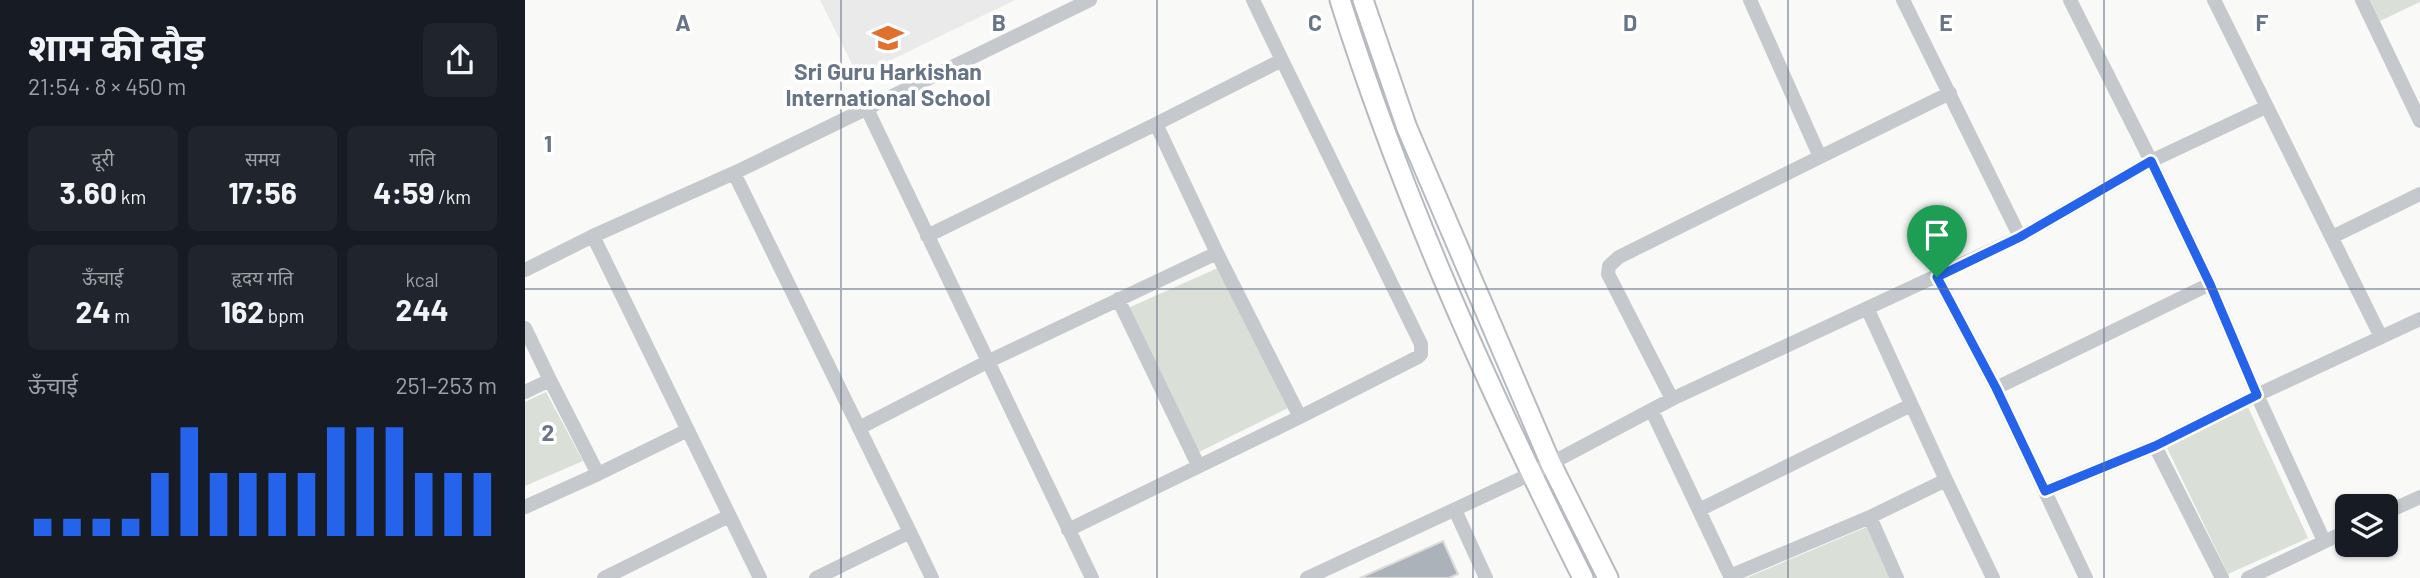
<!DOCTYPE html>
<html lang="hi">
<meta charset="utf-8">
<style>
:root{--surface:#171b24;--page:#20242c;--text:#f1f3f6;--muted:#9ea1a6;--accent:#2563eb}
body{margin:0;font-family:Barlow,"Noto Sans Devanagari",sans-serif;background:var(--page);color:var(--text);height:100vh;display:flex;flex-direction:column;font-size:26px;white-space:nowrap}
*{box-sizing:border-box;margin:0}
p{font-size:23px;color:var(--muted)}
.icon{flex:none;width:38px;height:38px;fill:none;stroke:currentColor;stroke-width:2;stroke-linecap:round;stroke-linejoin:round}
.map{position:relative;flex:1;overflow:hidden}
.side{display:flex;flex-direction:column;background:var(--surface);width:525px}
.side>*{flex:none}
.controls{position:absolute;left:1810px;top:494px;display:grid;gap:14px}
.controls a{display:grid;place-items:center;width:63px;height:63px;border-radius:10px;background:var(--surface);box-shadow:0 2px 5px #0004;font-size:35px}
.pin{position:absolute;display:grid;place-items:center;width:60px;height:60px;color:#fff;margin:-72px -30px;border-radius:50% 50% 50% 0;rotate:-45deg;box-shadow:0 0 7px #0007}
.pin .icon{rotate:45deg}
.round{display:grid;place-items:center;flex:none;width:74px;height:74px;border-radius:10px;background:var(--page)}
.summary{display:flex;align-items:center;justify-content:space-between;height:119px;padding:0 28px}
h1{font-size:38px;font-weight:700;line-height:52px}
.metrics{display:grid;grid-template-columns:repeat(3,1fr);gap:10px;height:119px;padding:7px 28px}
.metrics div{display:grid;align-content:center;border-radius:10px;background:var(--page);text-align:center}
.metrics b{font-size:30px;font-weight:700}
.metrics small{font-size:19px;font-weight:400}
.metrics p{font-size:19px}
.chart{height:196px;padding:14px 28px}
.chart p{display:flex;justify-content:space-between}
.chart svg{width:100%;height:126px;margin-top:7px;stroke:var(--accent);stroke-width:6}
main{display:flex;flex:1;min-height:0}
.map>svg:first-child{display:block}
.built{fill:#eaeaea}
.green{fill:#dae0d8}
.building{fill:#abb2b9;stroke:#dbdbd9;stroke-width:2}
.lines{fill:none;stroke-linecap:round;stroke-linejoin:round}
.secondary-casing{stroke:#b7bbc1;stroke-width:23}
.street{stroke:#c5c8cc;stroke-width:14}
.secondary{stroke:#fff;stroke-width:19}
.route-casing{stroke:#fff;stroke-width:14}
.route{stroke:#2563eb;stroke-width:9}
.grid{fill:none;stroke:#687587;stroke-width:2;stroke-opacity:0.55}
.labels{text-anchor:middle;stroke-width:7;stroke-linejoin:round;paint-order:stroke}
.poi-label{font-size:23px;font-weight:bold;fill:#687587;stroke:#fff}
.grid-label{font-size:23px;text-anchor:middle;font-weight:bold;fill:#687587;stroke:#fff;stroke-width:7;stroke-linejoin:round;paint-order:stroke}
</style>
<main>
<section class="side">
<div class="summary"><div><h1>शाम की दौड़</h1><p>21:54 · 8 × 450 m</p></div><a class="round"><svg class="icon" aria-label="share" viewBox="0 0 24 24"><path d="M12 15V3M7 8l5-5 5 5M5 13v7h14v-7"/></svg></a></div>
<div class="metrics">
<div><p>दूरी</p><b>3.60<small> km</small></b></div>
<div><p>समय</p><b>17:56</b></div>
<div><p>गति</p><b>4:59<small> /km</small></b></div>
</div>
<div class="metrics">
<div><p>ऊँचाई</p><b>24<small> m</small></b></div>
<div><p>हृदय गति</p><b>162<small> bpm</small></b></div>
<div><p>kcal</p><b>244</b></div>
</div>
<div class="chart"><p><span>ऊँचाई</span>251–253 m</p>
<svg viewBox="0 0 160 44" preserveAspectRatio="none"><path d="M5 44V38M15 44V38M25 44V38M35 44V38M45 44V22M55 44V6M65 44V22M75 44V22M85 44V22M95 44V22M105 44V6M115 44V6M125 44V6M135 44V22M145 44V22M155 44V22"/></svg>
</div>
</section>
<div class="map">
<svg width="1895" height="578" viewBox="0 0 1895 578">
<rect width="100%" height="100%" fill="#f9f9f7"/>
<!-- built -->
<path class="built" d="M295,0H490L333,76Z"/>
<!-- green -->
<path class="green" d="M1845,0H1895V2L1855,21Z
M695,267L763,408L672,453L603,308Z
M21,392L58,461L0,486V402Z
M1723,407L1783,538L1703,574L1642,448Z
M1344,526L1366,578H1221Z"/>
<!-- building -->
<path class="building" d="M918,541L933,574L924,578H835Z"/>
<g class="lines">
<defs>
<path id="secondary" d="M815,0C878,200 964,391 1058,578
M838,0L882,128L1026,464L1083,578"/>
</defs>
<!-- secondary casing -->
<use href="#secondary" class="secondary-casing"/>
<!-- street -->
<path class="street" d="M728,0L757,60
M1378,0L1495,237
M1545,0L1626,161L1685,284L1732,395L1799,541
M1689,0L1856,337
M1837,0L1895,121
M342,109L567,578
M631,124L757,60L896,344V354L893,357L775,417
M1295,157L1425,93
M209,173L385,532
M68,236L235,578
M402,236L631,124L692,253L775,417L543,530
M1807,237L1895,194
M0,270L68,236L209,173L565,0
M1412,277L1471,388L1561,578
M593,299L673,465
M1343,310L1421,480L1468,578
M0,328L25,380
M1471,388L1685,284
M0,392L25,380L73,474L163,430
M1147,399L1083,274L1084,266L1094,257L1295,157L1225,0
M1127,411L1206,578
M334,428L462,362L692,253
M1630,446L1697,578
M1520,491L1630,446L1732,395L1895,319
M0,507L73,474
M930,510L961,578
M1174,510L1386,405
M1860,513L1895,497
M1345,517L1372,578
M1205,576L1345,517L1421,480
M79,578L204,516
M291,578L385,532L407,578
M782,578L1006,474L1147,399L1495,237L1626,161L1741,107
M1723,578L1822,531"/>
<!-- secondary -->
<use href="#secondary" class="secondary"/>
</g>
<g class="lines">
<defs>
<path id="route" d="M1626,161L1685,284L1732,395L1630,446L1520,491L1471,388L1412,277L1495,237Z"/>
</defs>
<!-- route casing -->
<use href="#route" class="route-casing"/>
<!-- route -->
<use href="#route" class="route"/>
</g>
<!-- grid -->
<path class="grid" d="M316,0V578M632,0V578M948,0V578M1263,0V578M1579,0V578M0,289H1895"/>
<!-- icons -->
<defs>
<symbol id="school-bare" viewBox="-9 -9 18 18"><path d="M0-5L7-2L0 1L-7-2ZM-4 1L0 2.5L4 1V4Q0 6-4 4Z" fill="#e1702e" stroke="#fff" stroke-width="2.5" paint-order="stroke"/></symbol>
</defs>
<g fill-rule="evenodd">
<use href="#school-bare" x="341" y="16" width="44" height="44"/>
</g>
<g class="labels">
<!-- poi labels -->
<g class="poi-label">
<text x="363" y="80">Sri Guru Harkishan<tspan x="363" dy="26">International School</tspan></text>
</g>
</g>
<g class="grid-label">
<text x="158" y="31">A</text>
<text x="474" y="31">B</text>
<text x="790" y="31">C</text>
<text x="1105" y="31">D</text>
<text x="1421" y="31">E</text>
<text x="1737" y="31">F</text>
<text x="23" y="152">1</text>
<text x="23" y="441">2</text>
</g>
</svg>
<div class="controls">
<a><svg class="icon" aria-label="layers" viewBox="0 0 24 24"><path d="M12 4l9 5-9 5-9-5zM3 14l9 5 9-5"/></svg></a>
</div>
<div class="pin" style="left:1412px;top:277px;background:#1e9e55"><svg class="icon" aria-label="arrive" viewBox="0 0 24 24"><path d="M6 21V4h12l-3 4 3 4H6"/></svg></div>
</div>
</main>
